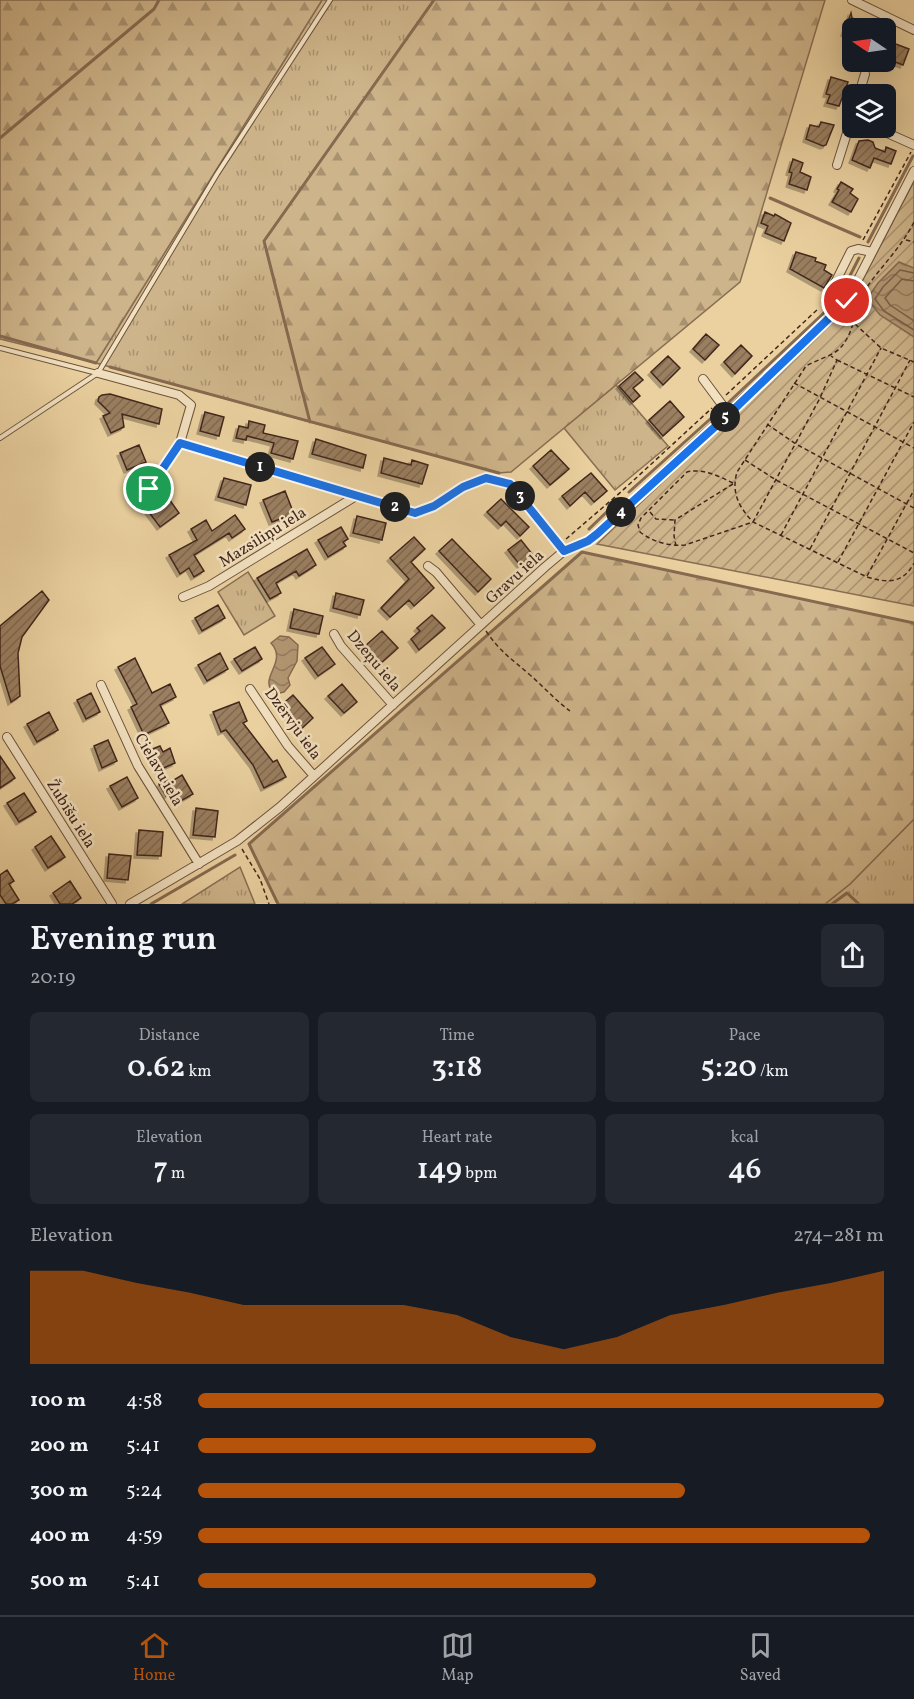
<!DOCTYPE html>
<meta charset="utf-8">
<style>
:root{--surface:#171b24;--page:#242831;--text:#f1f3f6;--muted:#9ea1a6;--line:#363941;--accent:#b45309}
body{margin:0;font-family:Vollkorn,serif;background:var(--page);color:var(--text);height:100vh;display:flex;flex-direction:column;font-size:22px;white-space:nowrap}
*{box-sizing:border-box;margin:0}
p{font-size:20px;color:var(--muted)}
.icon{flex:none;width:33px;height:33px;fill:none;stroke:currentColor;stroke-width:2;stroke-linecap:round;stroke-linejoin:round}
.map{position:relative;height:904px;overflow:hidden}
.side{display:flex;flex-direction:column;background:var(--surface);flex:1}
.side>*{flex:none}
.needle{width:39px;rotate:283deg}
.buttons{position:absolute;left:842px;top:18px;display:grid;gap:12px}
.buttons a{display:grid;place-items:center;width:54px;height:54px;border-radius:9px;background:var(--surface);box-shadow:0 6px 24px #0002;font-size:30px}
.pin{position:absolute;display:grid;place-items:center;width:51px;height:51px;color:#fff;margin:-26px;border:3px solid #fff;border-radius:50%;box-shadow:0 2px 6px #0007}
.km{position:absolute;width:30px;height:30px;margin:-15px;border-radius:50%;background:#222;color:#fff;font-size:16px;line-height:30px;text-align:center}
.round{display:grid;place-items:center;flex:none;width:63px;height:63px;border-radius:9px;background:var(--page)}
.overview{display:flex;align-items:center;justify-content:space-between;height:102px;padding:0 30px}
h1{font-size:33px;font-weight:600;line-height:45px}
.stats{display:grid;grid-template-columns:repeat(3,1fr);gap:9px;height:102px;padding:6px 30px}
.stats div{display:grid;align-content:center;border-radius:9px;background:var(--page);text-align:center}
.stats b{font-size:30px;font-weight:600}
.stats small{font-size:16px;font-weight:400}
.stats p{font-size:16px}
.chart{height:168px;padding:12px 30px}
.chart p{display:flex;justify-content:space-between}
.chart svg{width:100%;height:108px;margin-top:6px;fill:var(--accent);opacity:.7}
ul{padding:0 30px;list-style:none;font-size:20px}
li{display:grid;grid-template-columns:96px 72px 1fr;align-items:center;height:45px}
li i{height:15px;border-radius:8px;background:var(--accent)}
.tabs{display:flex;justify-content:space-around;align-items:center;height:84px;border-top:2px solid var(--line);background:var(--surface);font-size:16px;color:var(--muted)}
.tabs a{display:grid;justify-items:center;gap:3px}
.tabs .selected{color:var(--accent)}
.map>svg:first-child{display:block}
.grass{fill:url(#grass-tufts);stroke:#886e53;stroke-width:1.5}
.forest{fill:url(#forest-firs);stroke:#886e53;stroke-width:1.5}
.garden{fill:url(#garden-furrows);stroke:#886e53;stroke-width:1.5}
.water{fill:url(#water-waves);stroke:#866a50;stroke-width:1.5}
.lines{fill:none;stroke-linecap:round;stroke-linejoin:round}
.shore{stroke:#7a5f48;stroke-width:1.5}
.stream{stroke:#866a50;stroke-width:3}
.building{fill:url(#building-hatch);stroke:#43271c;stroke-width:1.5;filter:url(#shadow)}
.lane-casing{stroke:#6d523d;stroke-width:6}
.street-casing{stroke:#6d523d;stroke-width:10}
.path{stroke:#43271c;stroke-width:1.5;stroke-dasharray:4.5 3;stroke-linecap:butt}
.lane{stroke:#f2e1c1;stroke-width:4}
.street{stroke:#f2e1c1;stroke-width:8}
.route-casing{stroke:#fff;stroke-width:12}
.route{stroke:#1a73e8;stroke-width:8}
.labels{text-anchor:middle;stroke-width:5;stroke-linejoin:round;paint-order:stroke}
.street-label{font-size:16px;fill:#43271c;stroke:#f2e1c1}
</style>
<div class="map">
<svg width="914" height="904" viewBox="0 0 914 904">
<defs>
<pattern id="grass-tufts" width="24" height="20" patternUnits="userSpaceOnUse" patternTransform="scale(1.5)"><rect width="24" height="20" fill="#ceb48a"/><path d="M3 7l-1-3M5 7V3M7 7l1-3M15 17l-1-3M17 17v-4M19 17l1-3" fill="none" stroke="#a99270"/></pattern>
<pattern id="forest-firs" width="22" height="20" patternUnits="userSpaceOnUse" patternTransform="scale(1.5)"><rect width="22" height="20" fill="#ceb48a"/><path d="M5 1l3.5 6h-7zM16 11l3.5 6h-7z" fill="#a99270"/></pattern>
<pattern id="garden-furrows" width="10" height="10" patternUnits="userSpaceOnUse" patternTransform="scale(1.5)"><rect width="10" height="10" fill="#ceb48a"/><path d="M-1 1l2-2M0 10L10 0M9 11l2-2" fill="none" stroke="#a99270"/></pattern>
<pattern id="water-waves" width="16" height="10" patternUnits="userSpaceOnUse" patternTransform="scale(1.5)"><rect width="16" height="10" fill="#b29773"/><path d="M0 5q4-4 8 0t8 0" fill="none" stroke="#927b5e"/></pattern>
<pattern id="building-hatch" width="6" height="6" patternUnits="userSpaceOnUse" patternTransform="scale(1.5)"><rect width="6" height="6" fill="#9a7f61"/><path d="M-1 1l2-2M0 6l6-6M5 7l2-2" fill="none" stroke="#7f684f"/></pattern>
<filter id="shadow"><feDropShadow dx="-3" dy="3" stdDeviation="0" flood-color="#0004"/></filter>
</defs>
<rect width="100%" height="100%" fill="#ebd1a0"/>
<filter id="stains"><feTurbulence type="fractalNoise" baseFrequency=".00333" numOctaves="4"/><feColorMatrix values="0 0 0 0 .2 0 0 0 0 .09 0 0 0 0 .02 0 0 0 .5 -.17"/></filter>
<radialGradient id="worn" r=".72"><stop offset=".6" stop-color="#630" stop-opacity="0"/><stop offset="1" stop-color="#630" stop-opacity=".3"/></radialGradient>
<!-- grass -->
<path class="grass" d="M322,0H434L264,241L310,422L96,363Z
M616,385L668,446L615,490L564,428Z
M248,572L275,616L244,635L218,592Z
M914,819V904H825L850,884Z
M240,867L255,904H182Z"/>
<!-- forest -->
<path class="forest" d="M0,0H322L96,363L0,339Z
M434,0H825L740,282L511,472L499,473L310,422L264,241Z
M582,552L914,623V819L850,884L825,904H278L249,844Z"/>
<!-- garden -->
<path class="garden" d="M914,181V606L597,544L849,306Z"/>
<!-- water -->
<path class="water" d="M899,262L914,268V337L880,315L867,299L878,283Z
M280,636L289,637L298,645L297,661L288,678L290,685L284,692L275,694C256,678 289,663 271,643Z"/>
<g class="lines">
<!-- shore -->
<path class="shore" d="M914,273L900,270L883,287L875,299L884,311L914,330
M914,281L902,279L885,298L890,305L914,321"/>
<!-- stream -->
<path class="stream" d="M0,138L154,9L159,0
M770,198L860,237
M868,242L913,156
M839,297L859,258
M0,336L96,363
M110,367L499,473
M729,402L827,310
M310,422L264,241L434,0
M629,492L718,412
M589,529L617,502
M151,904L235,855
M278,904L249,844L582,552L914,623
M832,904L847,893L859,904"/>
</g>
<!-- building -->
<path class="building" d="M851,13L852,18L878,28H852V37L844,33Z
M885,40L909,49L903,65L885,58Z
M831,77L848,82L839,106L827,103L830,95L826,94Z
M821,122L834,125L826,145L823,146L806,139L810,125L819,127Z
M868,140L873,142L875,148L885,152L886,147L896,151L891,164L874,158L870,168L852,160L859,141Z
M793,159L803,163L800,172L811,177L807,190L789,184L792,173L789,172Z
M841,182L853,189L850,193L858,199L851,212L832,202L839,190L837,189Z
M765,212L774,216L775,214L791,223L784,241L765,233L768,226L761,223Z
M796,252L816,258L815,261L826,265L824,270L832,275L824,288L790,269Z
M706,334L719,345L705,360L693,349Z
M741,345L752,356L735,374L724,362Z
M668,356L680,368L663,385L651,372Z
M635,372L643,380L633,388L640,396L633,402L619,386Z
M110,394L162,409L159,424L122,414L124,427L111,433L103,416L110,413L98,401L99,397L102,395Z
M670,401L684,417L663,436L649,420Z
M205,412L224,417L219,436L200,431Z
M249,421L265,425L263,433L298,441L293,459L271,453L274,443L247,436L246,440L236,438L239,426L248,428Z
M316,439L366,455L363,468L312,454Z
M139,445L146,462L127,470L120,453Z
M551,450L569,469L550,485L533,466Z
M384,458L411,465L412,460L428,465L422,484L381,473Z
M591,473L607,491L594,502L585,492L570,506L562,496Z
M224,478L251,485L246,505L218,497Z
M285,491L294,514L272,522L263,500Z
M164,492L179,513L160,527L145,507Z
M501,499L529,527L520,536L506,521L501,526L487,512Z
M235,515L245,529L232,538L229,533L194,555L204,571L194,577L189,568L180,574L169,555L197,540L191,529L206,520L212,531Z
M357,516L386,523L382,540L353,533Z
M341,527L348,539L343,542L346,546L328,557L318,540Z
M414,537L425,549L411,562L434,588L414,606L409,600L390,617L381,608L409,579L390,558Z
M452,539L491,579L478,592L439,551Z
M521,540L533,555L520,565L508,550Z
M307,549L316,565L299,576L296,571L276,583L281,593L270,599L257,578Z
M42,591L49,600L22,637L18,653L20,696L11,702L0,666V626Z
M336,593L364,600L360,615L333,608Z
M218,605L225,618L202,631L195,618Z
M294,609L323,616L319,634L290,628Z
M432,615L445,628L419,650L411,639L420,631L417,628Z
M382,631L398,648L380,664L364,647Z
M255,647L262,659L242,671L234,659Z
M322,647L335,664L318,676L305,658Z
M220,653L228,669L207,681L198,665Z
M135,658L152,693L170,684L176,697L160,705L169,723L144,735L131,707L137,704L118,667Z
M342,684L357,702L344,713L328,696Z
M91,693L100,712L86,719L77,700Z
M293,695L313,718L300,730L279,707Z
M239,702L247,721L243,723L273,762L277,760L286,777L264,788L253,765L226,730L221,732L213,712Z
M49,712L58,730L37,742L27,724Z
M108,740L117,761L102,768L94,746Z
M160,746L163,752L170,748L175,763L159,770L150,750Z
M0,756L15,778L0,788Z
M182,775L193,794L179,802L173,792L166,796L159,784L167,780L169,783Z
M127,777L138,798L122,807L110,786Z
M24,793L36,812L19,822L7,803Z
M196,808L218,811L215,837L193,835Z
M139,830L163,832L161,856L137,855Z
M51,836L65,857L48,868L35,847Z
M109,854L131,856L128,880L107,878Z
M7,870L14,881L9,884L19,900L12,904H6L0,895V875Z
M70,881L81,898L72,904H60L53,893Z"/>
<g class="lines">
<defs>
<path id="lane" d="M0,348L97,373
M0,438L98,373L217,174L330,0"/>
<path id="street" d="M852,0L914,30
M859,94L865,74
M876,128L914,145
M837,165L852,117
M840,309L826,301L851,251L858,249L872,252
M98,373L179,395L191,405L180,443L149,489L141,493L135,488V480L143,475L161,471
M703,379L729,414
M180,443L415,513L434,506L463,487L486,478L510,484L564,551
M428,566L436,572L481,625
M183,597L209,586L356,496
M334,634L341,646L393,705
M101,685L138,766L199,864
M250,689L288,746L314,776
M7,737L112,904
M130,904L237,841L280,807L545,567L564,551L588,541L597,534L840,309L847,301L914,171"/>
</defs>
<!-- lane casing -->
<use href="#lane" class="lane-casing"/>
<!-- street casing -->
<use href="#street" class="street-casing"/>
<!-- path -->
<path class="path" d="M914,222C901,248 881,266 865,290C854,306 856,329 842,346C834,356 818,359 806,366L737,472C731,493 739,507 753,522L867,577C887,583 903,584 914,563
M863,240L911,152
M906,240L914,242
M855,324L881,348L914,362
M837,360L914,397
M794,383L914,448
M726,395L819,308
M767,424L796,444L914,508
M745,460L776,480L914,553
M733,483C718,476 703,468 687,472L641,518L638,525L640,532C653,542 668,546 685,545L753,522L820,398L837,360L831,356
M650,512L656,519L674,520
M781,535L881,348
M566,539L622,491L712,408
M676,546L674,536L675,520L733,484
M810,549L910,360
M838,562L914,422
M867,576L914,490
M486,631C501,653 512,659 530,675C544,687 555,700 570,711
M242,849L260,879L269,904"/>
<!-- lane -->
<use href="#lane" class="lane"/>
<!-- street -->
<use href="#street" class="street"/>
</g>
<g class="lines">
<defs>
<path id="route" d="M149,489L180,443L415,513L434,506L463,487L486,478L510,484L564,551L588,541L597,534L729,414L847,301"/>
</defs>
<!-- route casing -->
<use href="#route" class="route-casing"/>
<!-- route -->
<use href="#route" class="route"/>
</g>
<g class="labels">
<!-- street labels -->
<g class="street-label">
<text transform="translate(262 536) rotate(-32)" y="6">Mazsiliņu iela</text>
<text transform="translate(514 576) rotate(-42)" y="6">Gravu iela</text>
<text transform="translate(375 660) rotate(50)" y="6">Dzeņu iela</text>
<text transform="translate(294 723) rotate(54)" y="6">Dzērvju iela</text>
<text transform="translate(160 769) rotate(60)" y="6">Cielavu iela</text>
<text transform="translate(72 813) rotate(58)" y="6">Žubīšu iela</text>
</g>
</g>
<rect width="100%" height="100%" filter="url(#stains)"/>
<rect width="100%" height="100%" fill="url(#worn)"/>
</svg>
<div class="buttons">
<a><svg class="needle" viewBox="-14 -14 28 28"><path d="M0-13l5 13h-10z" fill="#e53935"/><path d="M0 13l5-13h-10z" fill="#9ea1a6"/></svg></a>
<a><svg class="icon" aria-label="layers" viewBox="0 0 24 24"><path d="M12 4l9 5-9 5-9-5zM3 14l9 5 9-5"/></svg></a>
</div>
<div class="pin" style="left:149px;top:489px;background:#1e9e55"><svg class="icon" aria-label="arrive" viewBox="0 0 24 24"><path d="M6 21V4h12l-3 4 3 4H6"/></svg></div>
<div class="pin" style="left:847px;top:301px;background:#d93025"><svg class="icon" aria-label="check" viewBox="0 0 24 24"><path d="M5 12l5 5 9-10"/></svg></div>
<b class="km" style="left:260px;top:467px">1</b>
<b class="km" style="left:395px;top:507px">2</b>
<b class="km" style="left:520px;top:496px">3</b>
<b class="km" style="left:621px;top:512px">4</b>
<b class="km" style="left:725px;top:417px">5</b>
</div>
<section class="side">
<div class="overview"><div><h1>Evening run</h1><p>20:19</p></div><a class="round"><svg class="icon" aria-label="share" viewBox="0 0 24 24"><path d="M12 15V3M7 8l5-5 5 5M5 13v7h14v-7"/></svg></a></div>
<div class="stats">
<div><p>Distance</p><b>0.62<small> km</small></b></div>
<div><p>Time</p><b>3:18</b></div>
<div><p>Pace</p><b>5:20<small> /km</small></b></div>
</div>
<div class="stats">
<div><p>Elevation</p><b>7<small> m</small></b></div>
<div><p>Heart rate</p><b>149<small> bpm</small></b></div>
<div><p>kcal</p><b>46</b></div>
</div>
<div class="chart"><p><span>Elevation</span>274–281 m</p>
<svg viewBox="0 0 160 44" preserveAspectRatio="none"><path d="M0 44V6L10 6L20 11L30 15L40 20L50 20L60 20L70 20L80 24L90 33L100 38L110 33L120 24L130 20L140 15L150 11L160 6V44z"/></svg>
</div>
<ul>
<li><b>100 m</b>4:58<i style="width:100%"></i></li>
<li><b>200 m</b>5:41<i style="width:58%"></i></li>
<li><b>300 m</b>5:24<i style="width:71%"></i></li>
<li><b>400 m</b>4:59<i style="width:98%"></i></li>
<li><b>500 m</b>5:41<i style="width:58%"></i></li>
</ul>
</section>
<nav class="tabs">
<a class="selected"><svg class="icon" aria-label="home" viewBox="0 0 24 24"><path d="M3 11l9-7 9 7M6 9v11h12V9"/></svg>Home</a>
<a><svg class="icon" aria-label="map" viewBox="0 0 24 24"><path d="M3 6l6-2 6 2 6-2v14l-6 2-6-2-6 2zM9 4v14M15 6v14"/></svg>Map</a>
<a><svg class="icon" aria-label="saved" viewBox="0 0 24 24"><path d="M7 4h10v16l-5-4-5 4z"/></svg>Saved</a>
</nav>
